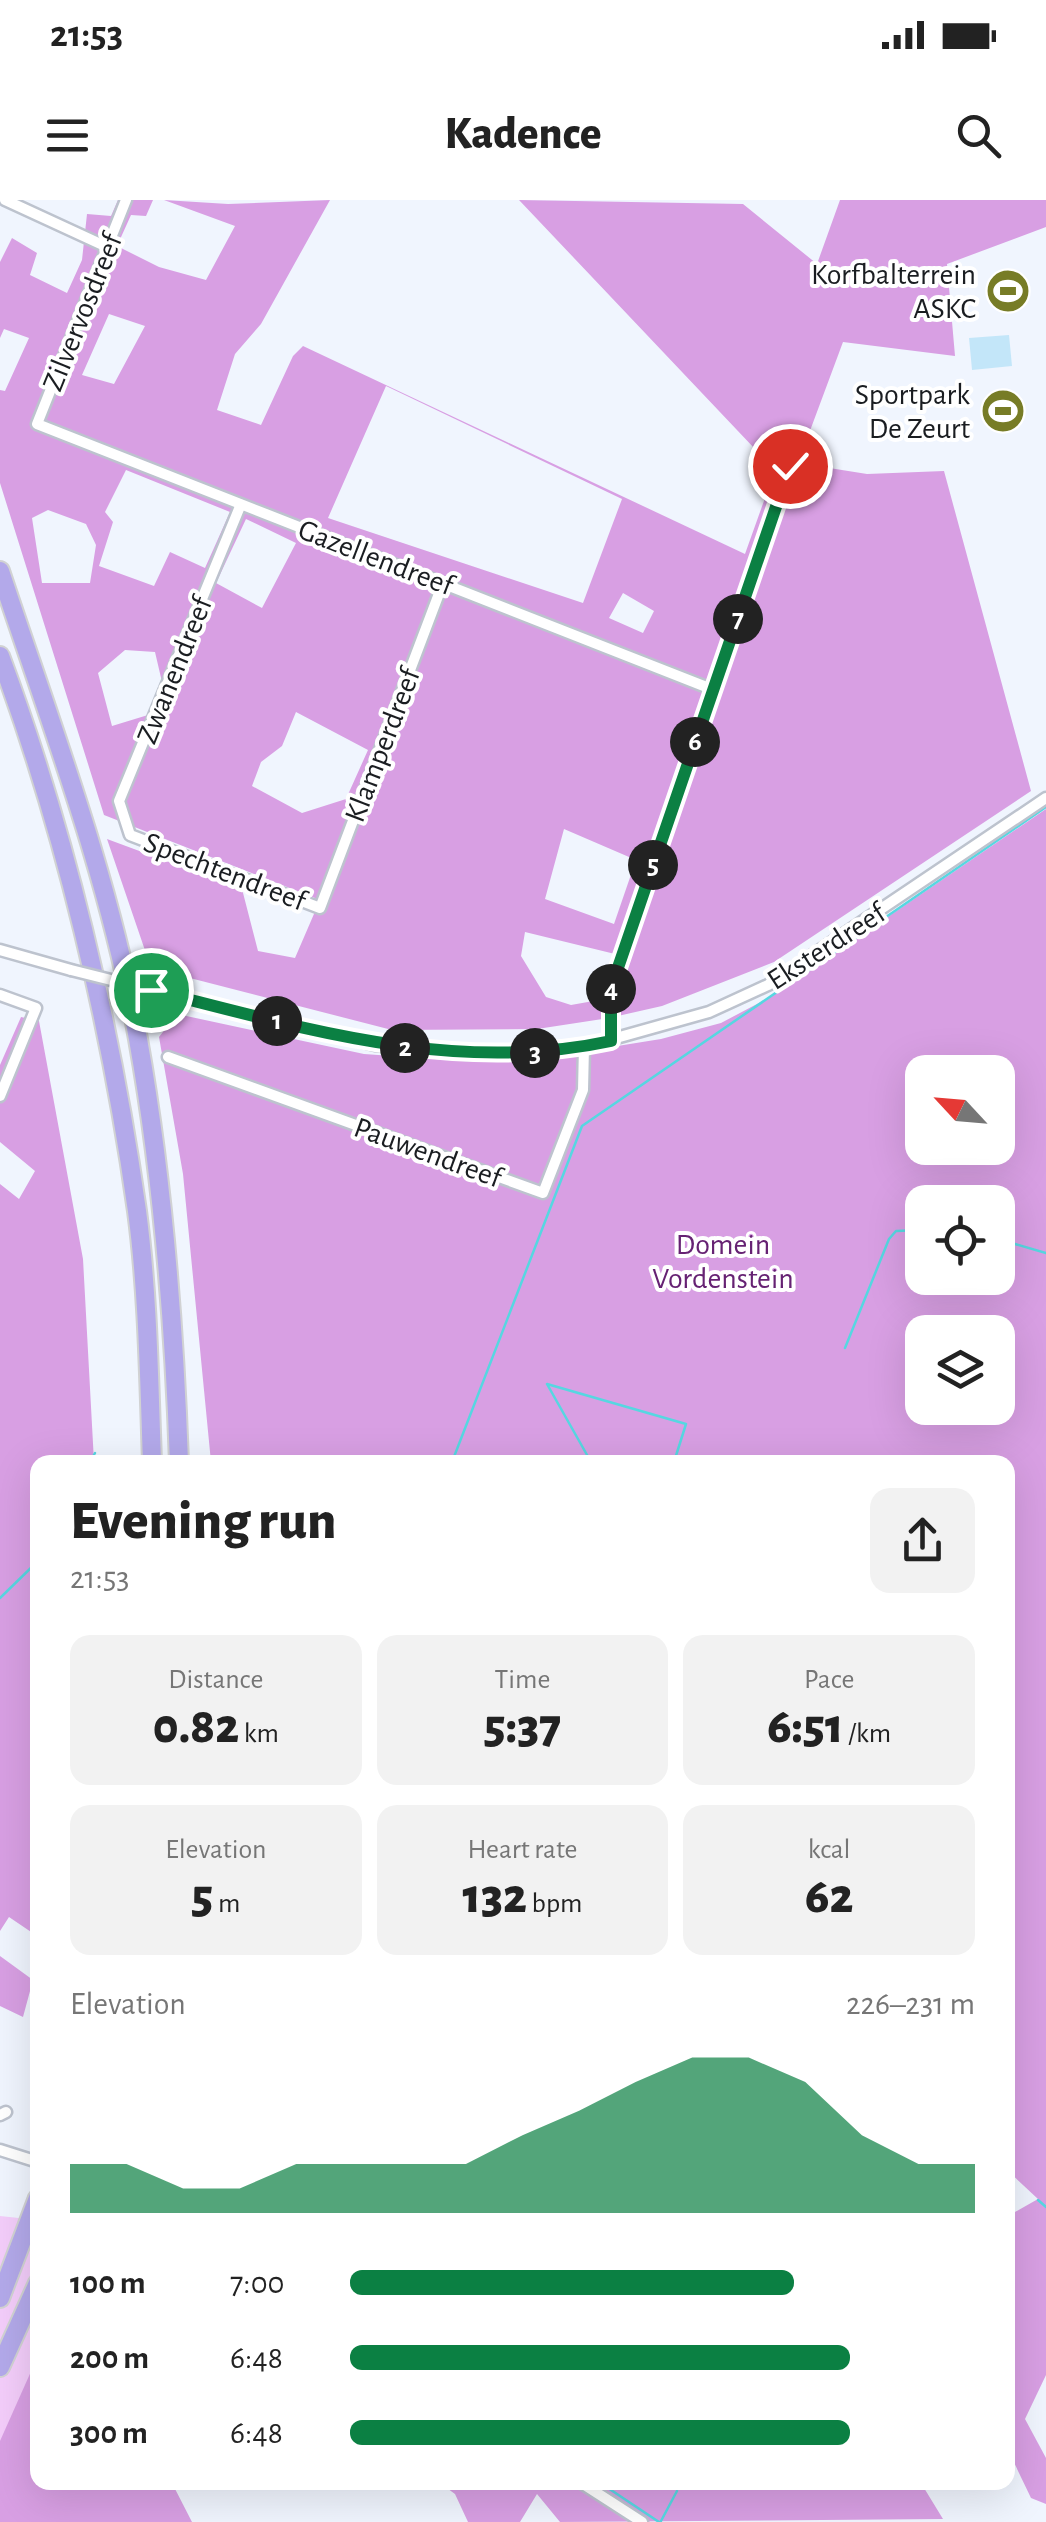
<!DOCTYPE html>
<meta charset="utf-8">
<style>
:root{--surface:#fff;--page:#f2f2f2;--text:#222;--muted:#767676;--accent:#0b8043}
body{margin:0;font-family:"Alegreya Sans",sans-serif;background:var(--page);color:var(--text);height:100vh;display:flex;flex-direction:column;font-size:38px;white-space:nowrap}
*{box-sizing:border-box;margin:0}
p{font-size:32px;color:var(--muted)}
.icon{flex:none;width:55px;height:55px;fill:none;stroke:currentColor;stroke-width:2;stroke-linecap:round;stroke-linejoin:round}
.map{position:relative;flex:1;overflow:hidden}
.panel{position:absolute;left:30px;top:1255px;width:985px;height:1035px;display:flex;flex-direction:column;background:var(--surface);border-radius:20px;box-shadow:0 10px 40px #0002}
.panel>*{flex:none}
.needle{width:65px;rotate:296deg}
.tools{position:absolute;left:905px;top:855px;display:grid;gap:20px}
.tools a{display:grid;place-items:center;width:110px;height:110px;border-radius:20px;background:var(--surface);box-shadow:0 10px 40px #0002;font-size:50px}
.pin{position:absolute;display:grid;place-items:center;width:85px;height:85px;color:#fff;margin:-42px;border:5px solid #fff;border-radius:50%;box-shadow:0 2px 10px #0007}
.km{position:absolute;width:50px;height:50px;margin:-25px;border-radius:50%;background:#222;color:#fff;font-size:28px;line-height:50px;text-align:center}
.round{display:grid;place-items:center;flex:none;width:105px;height:105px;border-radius:20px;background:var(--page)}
.headline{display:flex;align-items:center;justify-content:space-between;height:170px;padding:0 40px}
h1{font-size:55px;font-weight:800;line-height:75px}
.stats{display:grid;grid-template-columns:repeat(3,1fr);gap:15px;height:170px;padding:10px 40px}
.stats div{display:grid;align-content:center;border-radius:20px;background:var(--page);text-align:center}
.stats b{font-size:50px;font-weight:800}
.stats small{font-size:28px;font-weight:400}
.stats p{font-size:28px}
.chart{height:280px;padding:20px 40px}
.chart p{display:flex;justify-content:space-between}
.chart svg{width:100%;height:180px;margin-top:10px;fill:var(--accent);opacity:.7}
ul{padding:0 40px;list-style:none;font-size:32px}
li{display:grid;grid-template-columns:160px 120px 1fr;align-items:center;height:75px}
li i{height:25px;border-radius:12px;background:var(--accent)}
.status{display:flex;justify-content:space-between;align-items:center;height:70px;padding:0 50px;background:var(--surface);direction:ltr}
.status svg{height:28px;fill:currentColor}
header{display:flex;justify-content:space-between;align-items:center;height:130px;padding:0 40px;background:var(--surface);font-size:45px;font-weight:800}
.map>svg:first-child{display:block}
.green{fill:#f3cdfa}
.forest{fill:#d89fe3;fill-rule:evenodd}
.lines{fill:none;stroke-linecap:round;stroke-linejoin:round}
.stream{stroke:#56d7e1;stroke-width:2.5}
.building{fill:#c3e6f9}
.street-casing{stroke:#bdc3ce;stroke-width:15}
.highway-casing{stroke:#d1d2d3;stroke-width:22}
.street{stroke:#fff;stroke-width:10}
.highway{stroke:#b3a9ea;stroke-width:18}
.street-bridge-casing{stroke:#bdc3ce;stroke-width:15;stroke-linecap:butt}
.street-bridge{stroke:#fff;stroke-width:10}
.route-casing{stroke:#fff;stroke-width:20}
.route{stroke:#0b8043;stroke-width:12}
.labels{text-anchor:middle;stroke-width:8;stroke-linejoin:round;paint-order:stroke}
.poi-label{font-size:30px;fill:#1a1d21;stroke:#fff;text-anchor:end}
.street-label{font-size:30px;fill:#1a1d21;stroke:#fff}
.park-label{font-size:30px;fill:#662273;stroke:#fff}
</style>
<div class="status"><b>21:53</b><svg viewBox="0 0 49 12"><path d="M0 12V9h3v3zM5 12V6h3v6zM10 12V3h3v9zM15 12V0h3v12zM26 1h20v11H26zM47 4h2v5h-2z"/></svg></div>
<header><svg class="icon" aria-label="menu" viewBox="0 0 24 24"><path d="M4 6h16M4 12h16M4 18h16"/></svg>Kadence<svg class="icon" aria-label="search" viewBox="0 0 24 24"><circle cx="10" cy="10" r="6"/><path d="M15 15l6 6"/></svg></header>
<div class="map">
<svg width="1046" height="2322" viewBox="0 0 1046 2322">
<rect width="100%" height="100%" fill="#f0f5fe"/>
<!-- green -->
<path class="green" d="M0,2016L37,2020L38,2282L0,2322Z"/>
<!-- forest -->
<path class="forest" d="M118,0H153L146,16L131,15L117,46L159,67L206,80L235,26L164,0L228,4L330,0L261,124L235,154L217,210L261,225L293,156L303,146L745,354L775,270L519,0L743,4L817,64L840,0H1046V27L947,64L955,156L843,142L798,263L867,274L944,271L1031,591L774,762L662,806L609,818L537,829L392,830L151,768L107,639L242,689L258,751L295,758L320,700L104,615L0,283V190L5,191L29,138L4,129L0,138V62L12,38L37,53L30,75L67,93L82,60L87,14L111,16ZM109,114L145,126L114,184L82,175ZM386,186L622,299L583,403L328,318ZM126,270L230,312L205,368L170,352L154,386L99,366L113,322L105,312ZM48,310L86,324L96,345L90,383H42L32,318ZM246,319L296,343L262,408L216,383ZM623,393L654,411L643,433L609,418ZM125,450L155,452L162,482L148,515L112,526L98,473ZM296,512L368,550L346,599L302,613L252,586L261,562L282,546ZM564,629L636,660L614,724L545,699ZM525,732L615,754L599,800L571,805L546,797L521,756Z
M1046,609V2175L1025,2219L1046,2258V2304L1031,2298L1008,2250V2016L1038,1999L1008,1971V1262H211L183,974L159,837L177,814L364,854L449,860L524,861L661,839L721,823L772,796ZM922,872H998V948H922ZM922,1002H998V1078H922ZM922,1132H998V1208H922Z
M21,817L39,821L83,1059L94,1262H38L37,1736L9,1717L0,1731V984L19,999L35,971L0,942V865Z
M0,1756L33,1780L23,1817L0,1806Z
M37,2158L38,2282L172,2283L192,2322H0V2241Z
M440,2283H921L943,2319L560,2322L537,2294L520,2322H468L455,2294Z"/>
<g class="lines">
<!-- stream -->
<path class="stream" d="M998,1039L1046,1053
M845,1148L889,1039L896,1031L922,1030
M90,1262L95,1253
M452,1262L582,926L1046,607
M591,1262L547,1184L686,1224L674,1262
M0,1398L38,1361
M1038,2000L1046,2007
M599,2282L659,2322
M661,2321L677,2291"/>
</g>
<!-- building -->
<path class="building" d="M1009,135L1012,166L972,170L969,138Z"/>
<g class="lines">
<defs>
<path id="street" d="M5,0L107,47
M126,0L37,224L714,490
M241,304L119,601L130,635L320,708L443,383
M0,750L71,770
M151,790L375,845L467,854L584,847L709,812L768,785L1046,598
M0,795L36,808L0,896
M611,841V788L797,244
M168,857L543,993L583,890L584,847
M0,1915L6,1912
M0,1950L38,1962
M580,2282L642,2322"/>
<path id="highway" d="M0,371C51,525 110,679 138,839C163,979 174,1120 179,1262
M0,456C65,630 111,827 137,1011C148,1094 149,1179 152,1262
M0,2098L38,1998
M0,2167L38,2083"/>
</defs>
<!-- street casing -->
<use href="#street" class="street-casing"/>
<!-- highway casing -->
<use href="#highway" class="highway-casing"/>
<!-- street -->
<use href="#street" class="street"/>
<!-- highway -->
<use href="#highway" class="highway"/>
<defs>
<path id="street-bridge" d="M71,770L151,790"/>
</defs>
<!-- street-bridge casing -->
<use href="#street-bridge" class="street-bridge-casing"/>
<!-- street-bridge -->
<use href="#street-bridge" class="street-bridge"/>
</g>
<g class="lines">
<defs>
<path id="route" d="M151,790C303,828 454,875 611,841V788L790,266"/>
</defs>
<!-- route casing -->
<use href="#route" class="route-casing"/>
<!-- route -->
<use href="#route" class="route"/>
</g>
<!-- icons -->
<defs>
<symbol id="stadium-disc" viewBox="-11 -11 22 22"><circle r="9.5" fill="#777c26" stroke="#fff"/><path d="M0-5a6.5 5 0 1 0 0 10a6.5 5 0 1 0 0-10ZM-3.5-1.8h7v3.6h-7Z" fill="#fff"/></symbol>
</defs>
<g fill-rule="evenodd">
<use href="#stadium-disc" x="983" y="66" width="50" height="50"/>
<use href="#stadium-disc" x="978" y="186" width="50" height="50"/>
</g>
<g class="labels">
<!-- poi labels -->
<g class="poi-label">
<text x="976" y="84">Korfbalterrein<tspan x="976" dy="34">ASKC</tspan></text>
<text x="970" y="204">Sportpark<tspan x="970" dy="34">De Zeurt</tspan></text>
</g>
<!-- street labels -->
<g class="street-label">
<text transform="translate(82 112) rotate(-68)" y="10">Zilvervosdreef</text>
<text transform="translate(376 357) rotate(21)" y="10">Gazellendreef</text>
<text transform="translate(174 470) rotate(-68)" y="10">Zwanendreef</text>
<text transform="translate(382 545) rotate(-69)" y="10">Klamperdreef</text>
<text transform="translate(225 671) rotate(21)" y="10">Spechtendreef</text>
<text transform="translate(826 746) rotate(-33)" y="10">Eksterdreef</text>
<text transform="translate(428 952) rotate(20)" y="10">Pauwendreef</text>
</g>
<!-- park labels -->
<g class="park-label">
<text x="723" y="1054">Domein<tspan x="723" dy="34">Vordenstein</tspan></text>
</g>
</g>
</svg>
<div class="tools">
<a><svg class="needle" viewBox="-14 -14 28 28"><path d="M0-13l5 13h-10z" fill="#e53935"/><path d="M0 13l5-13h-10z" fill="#767676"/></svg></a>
<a><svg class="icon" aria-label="locate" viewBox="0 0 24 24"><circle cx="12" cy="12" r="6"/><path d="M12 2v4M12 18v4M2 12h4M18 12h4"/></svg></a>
<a><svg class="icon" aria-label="layers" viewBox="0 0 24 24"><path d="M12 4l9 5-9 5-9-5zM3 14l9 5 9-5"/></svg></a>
</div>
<div class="pin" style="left:151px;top:790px;background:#1e9e55"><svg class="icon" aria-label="arrive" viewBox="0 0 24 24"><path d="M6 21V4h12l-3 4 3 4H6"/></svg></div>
<div class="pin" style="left:790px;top:266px;background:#d93025"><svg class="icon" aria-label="check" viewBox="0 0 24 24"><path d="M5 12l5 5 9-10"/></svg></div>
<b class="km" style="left:277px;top:821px">1</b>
<b class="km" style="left:405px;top:848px">2</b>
<b class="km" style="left:535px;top:853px">3</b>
<b class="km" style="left:611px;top:789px">4</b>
<b class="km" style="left:653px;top:665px">5</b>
<b class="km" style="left:695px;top:542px">6</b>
<b class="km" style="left:738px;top:419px">7</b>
<section class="panel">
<div class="headline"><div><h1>Evening run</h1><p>21:53</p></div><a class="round"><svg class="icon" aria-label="share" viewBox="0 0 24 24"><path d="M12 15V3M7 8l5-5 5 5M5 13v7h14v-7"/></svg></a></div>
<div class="stats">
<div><p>Distance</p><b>0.82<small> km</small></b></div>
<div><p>Time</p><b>5:37</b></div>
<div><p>Pace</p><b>6:51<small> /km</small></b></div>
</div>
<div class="stats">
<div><p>Elevation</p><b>5<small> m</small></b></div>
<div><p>Heart rate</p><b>132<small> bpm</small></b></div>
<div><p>kcal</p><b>62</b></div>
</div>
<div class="chart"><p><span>Elevation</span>226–231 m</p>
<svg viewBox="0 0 160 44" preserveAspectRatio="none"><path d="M0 44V32L10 32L20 38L30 38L40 32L50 32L60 32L70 32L80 25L90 19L100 12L110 6L120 6L130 12L140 25L150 32L160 32V44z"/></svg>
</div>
<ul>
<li><b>100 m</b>7:00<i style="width:71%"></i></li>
<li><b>200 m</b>6:48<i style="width:80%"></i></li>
<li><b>300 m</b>6:48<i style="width:80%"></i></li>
</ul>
</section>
</div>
